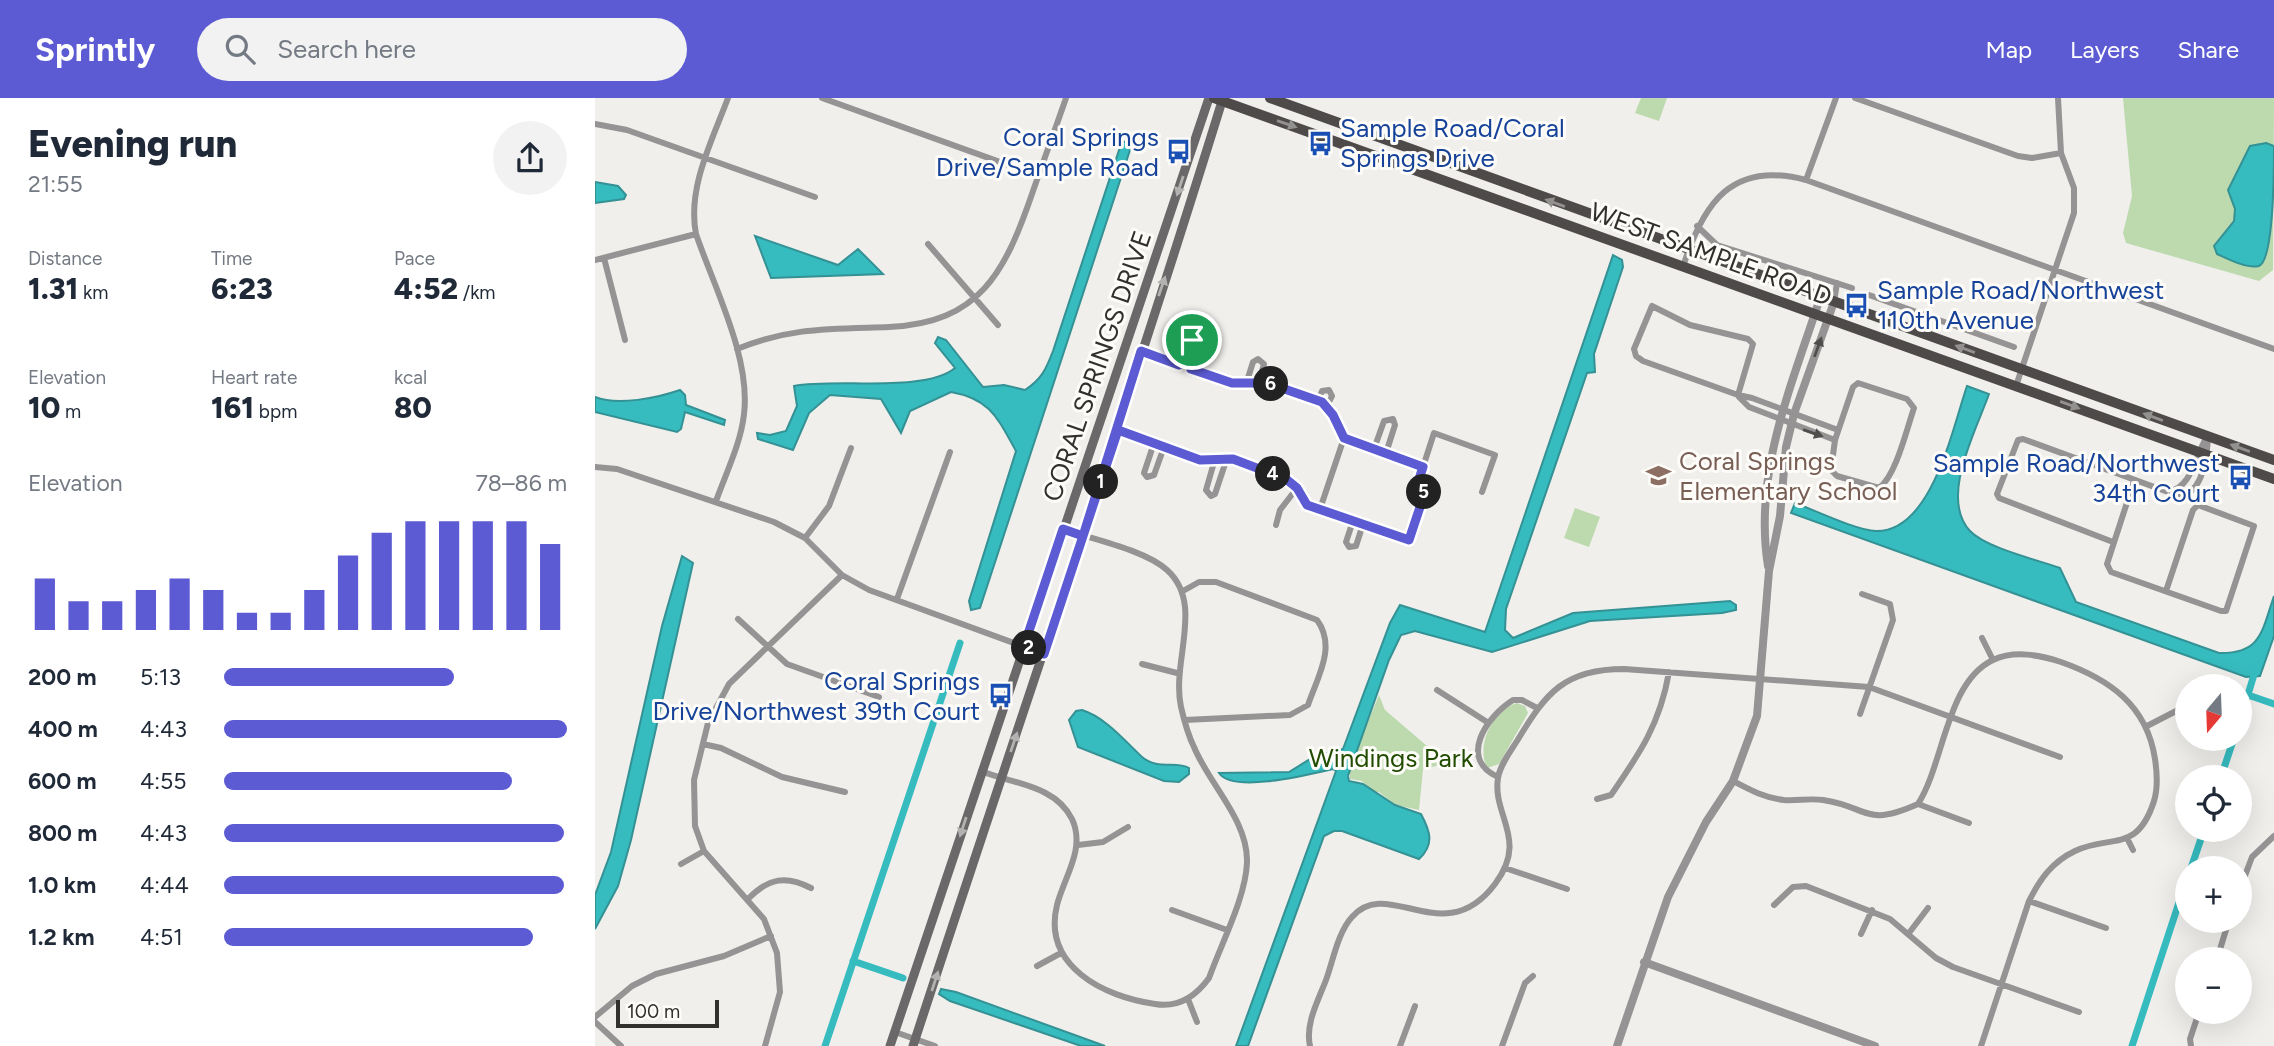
<!DOCTYPE html>
<meta charset="utf-8">
<style>
:root{--surface:#fff;--page:#f2f2f3;--text:#1f2937;--muted:#747a83;--accent:#5c5bd3}
body{margin:0;font-family:Figtree,sans-serif;background:var(--page);color:var(--text);height:100vh;display:flex;flex-direction:column;font-size:26px;white-space:nowrap}
*{box-sizing:border-box;margin:0}
p{font-size:23px;color:var(--muted)}
.icon{flex:none;width:38px;height:38px;fill:none;stroke:currentColor;stroke-width:2;stroke-linecap:round;stroke-linejoin:round}
.map{position:relative;flex:1;overflow:hidden}
.side{display:flex;flex-direction:column;background:var(--surface);width:595px}
.side>*{flex:none}
.needle{width:46px;rotate:199deg}
.tools{position:absolute;left:1580px;top:576px;display:grid;gap:14px}
.tools a{display:grid;place-items:center;width:77px;height:77px;border-radius:50%;background:var(--surface);box-shadow:0 7px 28px #0002;font-size:35px}
.scale{position:absolute;left:21px;bottom:18px;width:103px;box-sizing:border-box;padding-left:7px;border:4px solid #30302e;border-top:0;font-size:19px;line-height:24px;white-space:nowrap;color:#30302e;-webkit-text-stroke:5px #fdfcf9;paint-order:stroke}
.pin{position:absolute;display:grid;place-items:center;width:60px;height:60px;color:#fff;margin:-30px;border:4px solid #fff;border-radius:50%;box-shadow:0 2px 7px #0007}
.km{position:absolute;width:35px;height:35px;margin:-18px;border-radius:50%;background:#222;color:#fff;font-size:19px;line-height:35px;text-align:center}
.round{display:grid;place-items:center;flex:none;width:74px;height:74px;border-radius:37px;background:var(--page)}
.overview{display:flex;align-items:center;justify-content:space-between;height:119px;padding:0 28px}
h1{font-size:38px;font-weight:800;line-height:52px}
.stats{display:grid;grid-template-columns:repeat(3,1fr);gap:10px;height:119px;padding:7px 28px}
.stats div{display:grid;align-content:center}
.stats b{font-size:30px;font-weight:800}
.stats small{font-size:19px;font-weight:400}
.stats p{font-size:19px}
.chart{height:196px;padding:14px 28px}
.chart p{display:flex;justify-content:space-between}
.chart svg{width:100%;height:126px;margin-top:7px;stroke:var(--accent);stroke-width:6}
ul{padding:0 28px;list-style:none;font-size:23px}
li{display:grid;grid-template-columns:112px 84px 1fr;align-items:center;height:52px}
li i{height:18px;border-radius:9px;background:var(--accent)}
header{display:flex;align-items:center;gap:42px;box-sizing:border-box;height:98px;padding:0 35px;background:var(--accent);color:#fff}
header strong{font-size:33px}
nav{display:flex;gap:38px;margin-inline-start:auto;font-size:24px}
.search{width:490px;height:63px;background:var(--page);display:flex;align-items:center;gap:18px;box-sizing:border-box;padding:0 24px;border-radius:38px;color:var(--muted);font-size:26px}
main{display:flex;flex:1;min-height:0}
.map>svg:first-child{display:block}
.green{fill:#bcdaae}
.water{fill:#36bbbf;stroke:#349194;stroke-width:2}
.lines{fill:none;stroke-linecap:round;stroke-linejoin:round}
.canal{stroke:#36bbbf;stroke-width:7}
.minor{stroke:#959393;stroke-width:6}
.tertiary{stroke:#959393;stroke-width:8}
.secondary{stroke:#6a6868;stroke-width:9}
.primary{stroke:#4d4a49;stroke-width:10}
.oneway{fill:#93918f}
.oneway2{fill:#b4b2b0}
.oneway3{fill:#4e4e4c}
.route-casing{stroke:#fff;stroke-width:14}
.route{stroke:#5c5bd3;stroke-width:9}
.labels{text-anchor:middle;stroke-width:6;stroke-linejoin:round;paint-order:stroke}
.transit-label{font-size:26px;fill:#164399;stroke:#fdfcf9;text-anchor:end}
.street-label{font-size:26px;fill:#30302e;stroke:#fdfcf9}
.education-label{font-size:26px;fill:#785e54;stroke:#fdfcf9;text-anchor:start}
.park-label{font-size:26px;fill:#214c00;stroke:#fdfcf9}
</style>
<header>
<strong>Sprintly</strong>
<div class="search"><svg class="icon" aria-label="search" viewBox="0 0 24 24"><circle cx="10" cy="10" r="6"/><path d="M15 15l6 6"/></svg>Search here</div>
<nav><a>Map</a><a>Layers</a><a>Share</a></nav>
</header>
<main>
<section class="side">
<div class="overview"><div><h1>Evening run</h1><p>21:55</p></div><a class="round"><svg class="icon" aria-label="share" viewBox="0 0 24 24"><path d="M12 15V3M7 8l5-5 5 5M5 13v7h14v-7"/></svg></a></div>
<div class="stats">
<div><p>Distance</p><b>1.31<small> km</small></b></div>
<div><p>Time</p><b>6:23</b></div>
<div><p>Pace</p><b>4:52<small> /km</small></b></div>
</div>
<div class="stats">
<div><p>Elevation</p><b>10<small> m</small></b></div>
<div><p>Heart rate</p><b>161<small> bpm</small></b></div>
<div><p>kcal</p><b>80</b></div>
</div>
<div class="chart"><p><span>Elevation</span>78–86 m</p>
<svg viewBox="0 0 160 44" preserveAspectRatio="none"><path d="M5 44V26M15 44V34M25 44V34M35 44V30M45 44V26M55 44V30M65 44V38M75 44V38M85 44V30M95 44V18M105 44V10M115 44V6M125 44V6M135 44V6M145 44V6M155 44V14"/></svg>
</div>
<ul>
<li><b>200 m</b>5:13<i style="width:67%"></i></li>
<li><b>400 m</b>4:43<i style="width:100%"></i></li>
<li><b>600 m</b>4:55<i style="width:84%"></i></li>
<li><b>800 m</b>4:43<i style="width:99%"></i></li>
<li><b>1.0 km</b>4:44<i style="width:99%"></i></li>
<li><b>1.2 km</b>4:51<i style="width:90%"></i></li>
</ul>
</section>
<div class="map">
<svg width="1679" height="948" viewBox="0 0 1679 948">
<rect width="100%" height="100%" fill="#f0efec"/>
<!-- green -->
<path class="green" d="M1046,0H1072L1064,23L1040,15Z
M1528,0H1679L1678,172L1664,183L1531,145L1528,135L1537,98Z
M980,410L1005,419L994,449L969,440Z
M784,597L790,612L832,648L837,664L881,653L880,659L828,671L824,712L801,707L784,694H778L767,683L755,681V667Z
M922,605L930,608L933,615L904,666L892,670C881,647 897,613 922,605Z"/>
<!-- water -->
<path class="water" d="M527,43L537,46L385,510L376,512L374,503L421,353C403,321 396,301 356,294L315,313L306,335L286,301L235,297L214,315L198,352L163,341L162,335L175,337L191,333L202,308L199,288C240,280 330,295 360,270L340,245L343,239L351,242L388,289L409,287L430,292C447,281 451,271 458,253Z
M1671,45L1679,48C1679,68 1679,162 1664,168C1652,171 1633,161 1622,156L1619,148L1639,123L1640,111L1633,92L1655,48Z
M0,84L23,88L31,97L29,101L0,105Z
M160,138L243,167L263,151L288,176L176,180Z
M1018,157L1027,162L1028,169L999,256L1000,274L992,275L911,511L910,532L918,540L978,515L1135,503L1141,507V512L1127,515L995,523L897,554L820,533L806,537L794,562L753,678L754,683L768,686L800,707L826,716C835,733 840,746 824,761L747,733H739L729,738L653,948H641L741,673L738,671C716,676 638,696 624,675L694,674L720,658L748,651L795,525L805,507L890,534Z
M1372,288L1394,296C1381,333 1344,400 1375,433C1391,450 1443,462 1465,470L1481,504L1624,555C1667,556 1667,532 1679,498V538L1665,578L1651,579L1196,415L1200,405C1219,412 1263,433 1281,433C1337,434 1357,331 1372,288Z
M85,292L90,297L91,307L130,322L129,327L90,314L86,331L82,334L0,314V299C23,308 62,300 85,292Z
M87,458L98,465L36,742L23,788L0,831V797L16,754L67,528Z
M487,612C510,619 530,643 547,659C562,672 582,663 594,670V676L584,684L569,683L483,649L474,622L481,613Z
M346,891L361,894L510,948H486L355,903L344,896Z"/>
<g class="lines">
<!-- canal -->
<path class="canal" d="M1653,597L1679,606
M1645,623L1661,570
M1626,679L1639,640
M1596,770L1609,732
M258,863L308,880
M230,948L365,545
M1537,948L1592,780"/>
<!-- minor -->
<path class="minor" d="M227,0L444,78
M1260,0L1423,58L1437,60L1466,55
M0,26L32,32L220,99
M1211,82L1679,251
M1102,128L1122,147L1257,190
M333,146L403,227
M9,160L30,242
M0,162L101,136
M1088,169C1108,105 1137,62 1211,82L1241,0
M1274,197L1419,249
M1239,204L1242,185
M142,251C195,229 237,231 294,229C385,225 410,174 437,96C448,64 460,32 471,0
M546,253L628,283H664L727,305L739,317L749,340L828,369L839,335L900,357L887,394
M584,267L592,244L600,243L603,251L596,271
M652,283L658,264L663,261L669,266L664,283
M1263,285L1312,301L1319,310C1312,330 1301,378 1284,390L1242,378L1236,372L1240,342L1258,289Z
M1421,288L1479,115V90L1466,55L1463,0
M1143,297L1158,246L1153,241L1095,227L1057,208L1039,251L1041,258L1048,263L1143,297L1157,300L1243,332
M1144,299L1154,309L1240,342
M723,303L727,293L734,292L737,298L732,308
M523,332L605,362L632,360L691,381L702,390L712,407L814,442L829,397L824,381L828,369
M559,345L549,375L552,379L559,377L569,349
M779,351L789,323L798,321L800,327L791,355
M620,361L611,392L616,398L620,396L632,360
M0,369L22,371L179,424L210,440L247,477L274,492L449,556
M1539,383L1512,466L1516,474L1626,513H1631L1659,428L1603,407L1598,412L1571,493
M1575,393C1597,389 1600,357 1612,339
M121,403C131,375 146,345 149,316C156,260 119,189 101,136C92,90 117,43 133,0
M725,411L749,340
M758,423L751,444L754,449L761,448L768,426
M681,427L685,412L702,390
M210,440L234,408L256,350
M1518,444L1404,400L1402,396L1423,342L1428,341L1584,398C1608,396 1612,358 1613,339
M588,493L604,484H621L722,522C742,549 722,580 713,607L695,617L590,622
M302,501L355,354
M143,521L192,566L284,599
M1387,540L1398,562
M547,566L582,575
M842,592L892,624
M1265,616L1298,522L1295,506L1267,496
M1552,628L1585,611
M108,646L126,650L187,679L250,694
M386,673C418,686 460,687 477,721C491,751 469,779 462,807C447,868 509,899 560,906C583,910 601,898 614,880C626,846 651,799 652,764C653,722 614,686 599,649C593,637 589,622 586,609C576,563 610,506 572,472C550,452 497,441 468,431
M903,679C863,661 891,619 918,602H927L942,610
M1138,683C1155,692 1170,700 1189,702C1202,703 1215,700 1228,702C1275,709 1269,730 1323,706
M1002,701L1016,697C1045,655 1065,626 1074,574
M1323,706C1349,666 1351,584 1398,562C1420,552 1444,557 1466,564C1514,581 1552,607 1560,661C1562,674 1563,690 1559,703C1542,756 1516,736 1480,753C1457,764 1445,781 1434,803L1386,948
M1323,706L1374,725
M1533,742L1538,752
M483,747L508,744L533,729
M86,766L109,753
M910,770L972,791
M1645,791L1657,759L1679,738
M154,800C174,780 191,777 216,790
M1434,803L1511,830
M1179,807L1198,789L1211,788L1295,821L1341,860L1358,869L1484,914
M577,812L632,832
M1314,835L1333,810
M1266,836L1277,812
M1622,861L1634,822
M442,868L466,855
M593,901L602,924
M0,919L37,888L61,876L129,858L176,838
M0,924L26,948
M300,934L340,948
M170,948L185,894L182,855L169,821L109,753L100,728L99,682L113,625L134,586L247,477
M715,948C710,926 723,903 731,882C738,863 743,834 757,819C793,777 849,854 900,786C934,741 897,718 903,680C905,667 915,654 922,643C951,595 969,571 1029,571L1274,589L1465,659
M805,948L820,908
M907,948L930,885L938,878
M1596,948L1595,941L1604,914"/>
<!-- tertiary -->
<path class="tertiary" d="M1173,468C1158,374 1197,287 1225,200
M1049,864L1280,948
M1022,948L1073,799L1111,724L1138,683L1162,618L1174,473L1185,418L1191,349L1199,316L1239,204"/>
<!-- secondary -->
<path class="secondary" d="M295,948L614,0
M318,948C421,632 530,317 628,0"/>
<!-- primary -->
<path class="primary" d="M619,0L1679,381
M675,0L1679,362"/>
</g>
<!-- one-way arrows -->
<defs><path id="oneway-solid" d="M-6-.8H1V-3.2L6.5 0L1 3.2V.8H-6Z" transform="scale(1.75)"/></defs>
<g class="oneway">
<use href="#oneway-solid" transform="translate(692 26) rotate(19)"/>
<use href="#oneway-solid" transform="translate(960 105) rotate(-160)"/>
<use href="#oneway-solid" transform="translate(1370 251) rotate(-160)"/>
<use href="#oneway-solid" transform="translate(1475 307) rotate(20)"/>
<use href="#oneway-solid" transform="translate(1558 319) rotate(-160)"/>
<use href="#oneway-solid" transform="translate(1645 350) rotate(-160)"/>
</g>
<g class="oneway2">
<use href="#oneway-solid" transform="translate(585 88) rotate(108)"/>
<use href="#oneway-solid" transform="translate(567 188) rotate(-71)"/>
<use href="#oneway-solid" transform="translate(419 644) rotate(-71)"/>
<use href="#oneway-solid" transform="translate(368 729) rotate(108)"/>
<use href="#oneway-solid" transform="translate(340 883) rotate(-72)"/>
</g>
<g class="oneway3">
<use href="#oneway-solid" transform="translate(1223 249) rotate(-70)"/>
<use href="#oneway-solid" transform="translate(1218 335) rotate(19)"/>
</g>
<g class="lines">
<defs>
<path id="route" d="M597,242L592,244L584,267L546,253L488,438L468,431L429,548L449,556L523,332L605,362L638,361L691,381L702,390L712,407L814,442L829,397L824,381L828,369L749,340L738,317L727,304L672,285H637L596,271L603,248L597,242"/>
</defs>
<!-- route casing -->
<use href="#route" class="route-casing"/>
<!-- route -->
<use href="#route" class="route"/>
</g>
<!-- icons -->
<defs>
<symbol id="bus-bare" viewBox="-9 -9 18 18"><path d="M-5-6H5V4H4V6H2V4H-2V6H-4V4H-5ZM-3.5-4V0h7V-4ZM-3.5 1.2v1.5H-2V1.2ZM2 1.2v1.5H3.5V1.2Z" fill="#1a4fb4" stroke="#fdfcf9" stroke-width="2.5" paint-order="stroke"/></symbol>
<symbol id="school-bare" viewBox="-9 -9 18 18"><path d="M0-5L7-2L0 1L-7-2ZM-4 1L0 2.5L4 1V4Q0 6-4 4Z" fill="#8d6e63" stroke="#fdfcf9" stroke-width="2.5" paint-order="stroke"/></symbol>
</defs>
<g fill-rule="evenodd">
<use href="#bus-bare" x="708" y="28" width="35" height="35"/>
<use href="#bus-bare" x="566" y="36" width="35" height="35"/>
<use href="#bus-bare" x="1244" y="190" width="35" height="35"/>
<use href="#school-bare" x="1046" y="360" width="35" height="35"/>
<use href="#bus-bare" x="1628" y="362" width="35" height="35"/>
<use href="#bus-bare" x="388" y="580" width="35" height="35"/>
</g>
<g class="labels">
<!-- transit labels -->
<g class="transit-label">
<text x="745" y="39" text-anchor="start">Sample Road/Coral<tspan x="745" dy="30">Springs Drive</tspan></text>
<text x="564" y="48">Coral Springs<tspan x="564" dy="30">Drive/Sample Road</tspan></text>
<text x="1282" y="201" text-anchor="start">Sample Road/Northwest<tspan x="1282" dy="30">110th Avenue</tspan></text>
<text x="1625" y="374">Sample Road/Northwest<tspan x="1625" dy="30">34th Court</tspan></text>
<text x="385" y="592">Coral Springs<tspan x="385" dy="30">Drive/Northwest 39th Court</tspan></text>
</g>
<!-- street labels -->
<g class="street-label">
<text transform="translate(1116 156) rotate(20)" y="9">WEST SAMPLE ROAD</text>
<text transform="translate(502 268) rotate(-71)" y="9">CORAL SPRINGS DRIVE</text>
</g>
<!-- education labels -->
<g class="education-label">
<text x="1084" y="372">Coral Springs<tspan x="1084" dy="30">Elementary School</tspan></text>
</g>
<!-- park labels -->
<g class="park-label">
<text x="796" y="669">Windings Park</text>
</g>
</g>
</svg>
<div class="tools">
<a><svg class="needle" viewBox="-14 -14 28 28"><path d="M0-13l5 13h-10z" fill="#e53935"/><path d="M0 13l5-13h-10z" fill="#747a83"/></svg></a>
<a><svg class="icon" aria-label="locate" viewBox="0 0 24 24"><circle cx="12" cy="12" r="6"/><path d="M12 2v4M12 18v4M2 12h4M18 12h4"/></svg></a>
<a>+</a>
<a>−</a>
</div>
<div class="scale">100 m</div>
<div class="pin" style="left:597px;top:242px;background:#1e9e55"><svg class="icon" aria-label="arrive" viewBox="0 0 24 24"><path d="M6 21V4h12l-3 4 3 4H6"/></svg></div>
<b class="km" style="left:506px;top:384px">1</b>
<b class="km" style="left:434px;top:550px">2</b>
<b class="km" style="left:678px;top:376px">4</b>
<b class="km" style="left:829px;top:394px">5</b>
<b class="km" style="left:676px;top:286px">6</b>
</div>
</main>
